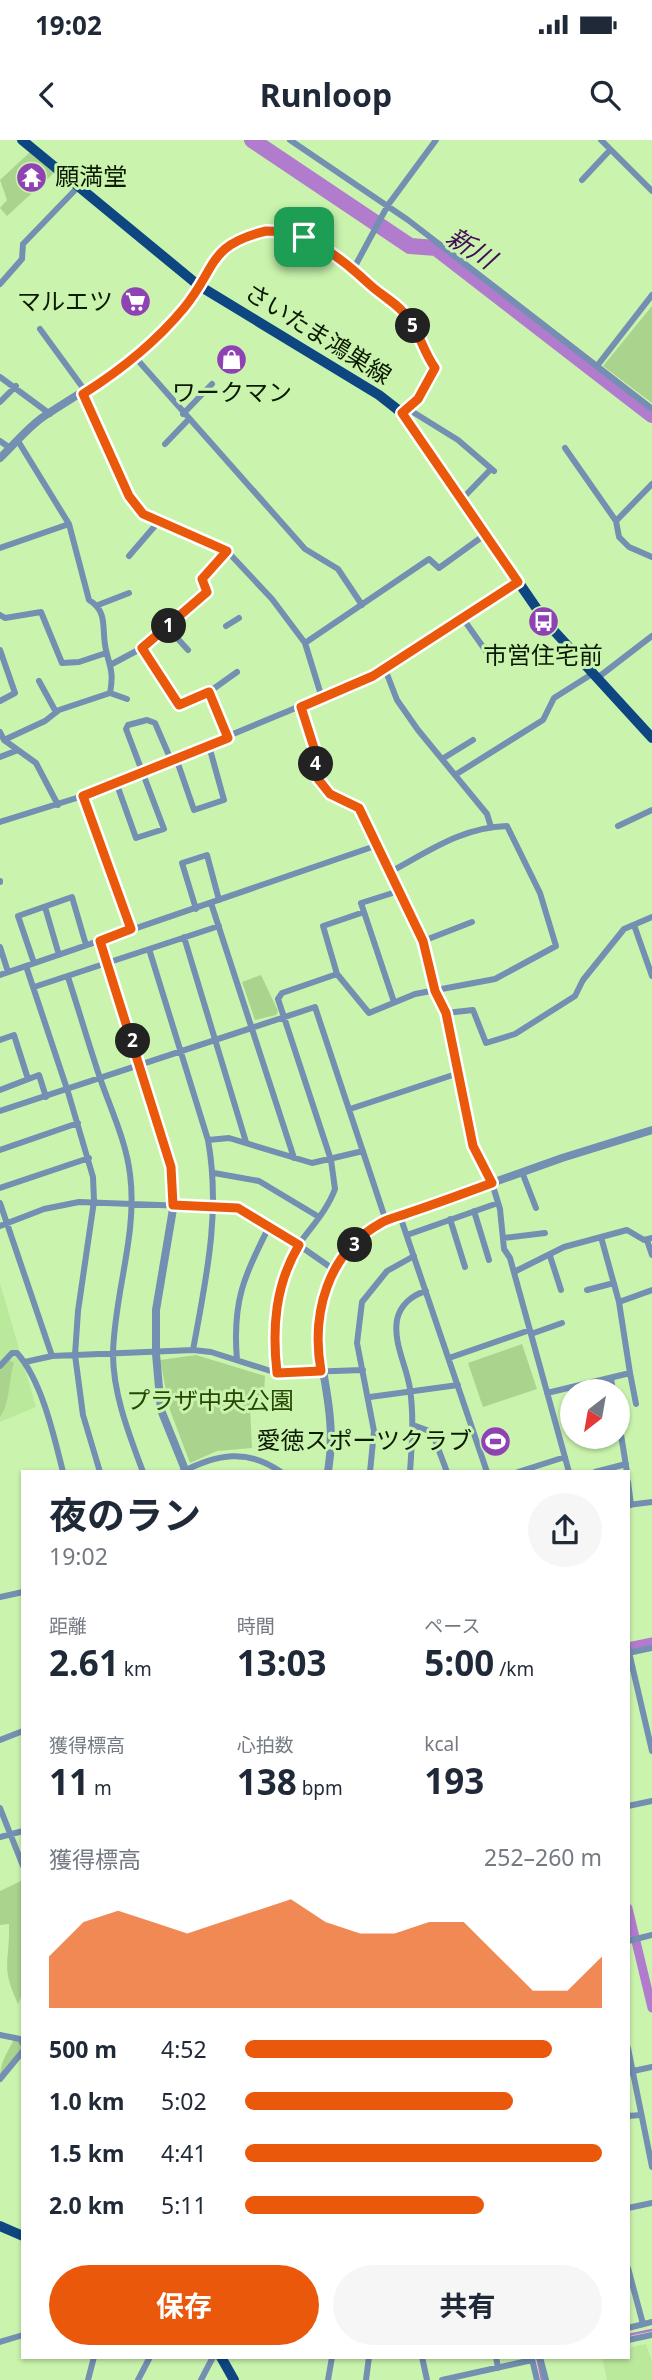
<!DOCTYPE html>
<html lang="ja">
<meta charset="utf-8">
<style>
:root{--surface:#fff;--page:#f6f6f7;--text:#1f2937;--muted:#747a83;--accent:#ea580c}
body{margin:0;font-family:"Noto Sans","Noto Sans JP",sans-serif;background:var(--page);color:var(--text);height:100vh;display:flex;flex-direction:column;font-size:26px;white-space:nowrap}
*{box-sizing:border-box;margin:0}
p{font-size:23px;color:var(--muted)}
.icon{flex:none;width:38px;height:38px;fill:none;stroke:currentColor;stroke-width:2;stroke-linecap:round;stroke-linejoin:round}
.map{position:relative;flex:1;overflow:hidden}
.drawer{position:absolute;left:21px;top:1330px;width:609px;height:889px;display:flex;flex-direction:column;background:var(--surface);border-radius:0px;box-shadow:0 2px 5px #0004}
.drawer>*{flex:none}
.needle{width:46px;rotate:211deg}
.buttons{position:absolute;left:560px;top:1239px;display:grid;gap:14px}
.buttons a{display:grid;place-items:center;width:70px;height:70px;border-radius:50%;background:var(--surface);box-shadow:0 2px 5px #0004;font-size:35px}
.pin{position:absolute;display:grid;place-items:center;width:60px;height:60px;color:#fff;margin:-30px;border-radius:14px;box-shadow:0 4px 10px #0006}
.km{position:absolute;width:35px;height:35px;margin:-18px;border-radius:50%;background:#222;color:#fff;font-size:19px;line-height:35px;text-align:center}
.round{display:grid;place-items:center;flex:none;width:74px;height:74px;border-radius:37px;background:var(--page)}
.summary{display:flex;align-items:center;justify-content:space-between;height:119px;padding:0 28px}
h1{font-size:38px;font-weight:700;line-height:52px}
.metrics{display:grid;grid-template-columns:repeat(3,1fr);gap:10px;height:119px;padding:7px 28px}
.metrics div{display:grid;align-content:center}
.metrics b{font-size:35px;font-weight:700}
.metrics small{font-size:19px;font-weight:400}
.metrics p{font-size:19px}
.chart{height:196px;padding:14px 28px}
.chart p{display:flex;justify-content:space-between}
.chart svg{width:100%;height:126px;margin-top:7px;fill:var(--accent);opacity:.7}
.action{display:flex;gap:14px;margin-top:auto;padding:14px 28px}
.action a{flex:1;height:80px;border-radius:42px;background:var(--accent);color:#fff;font-size:28px;font-weight:700;line-height:80px;text-align:center}
.action a+a{background:var(--page);color:var(--text)}
ul{padding:0 28px;list-style:none;font-size:23px}
li{display:grid;grid-template-columns:112px 84px 1fr;align-items:center;height:52px}
li i{height:18px;border-radius:9px;background:var(--accent)}
.status{display:flex;justify-content:space-between;align-items:center;height:49px;padding:0 35px;background:var(--surface);direction:ltr}
.status svg{height:19px;fill:currentColor}
header{display:flex;justify-content:space-between;align-items:center;height:91px;padding:0 28px;background:var(--surface);font-size:32px;font-weight:700}
.map>svg:first-child{display:block}
.built{fill:#bbe99c}
.green{fill:#aad38d}
.lines{fill:none;stroke-linecap:round;stroke-linejoin:round}
.stream{stroke:#b17bce;stroke-width:2.5}
.canal{stroke:#b17bce;stroke-width:9}
.river{stroke:#b17bce;stroke-width:16}
.minor{stroke:#738fb1;stroke-width:6}
.tertiary{stroke:#738fb1;stroke-width:8}
.primary{stroke:#0d4680;stroke-width:10}
.route-casing{stroke:#fff;stroke-width:14}
.route{stroke:#ea580c;stroke-width:9}
.labels{text-anchor:middle;stroke-width:6;stroke-linejoin:round;paint-order:stroke}
.poi-label{font-size:24px;fill:#0b1a02;stroke:#caf4ae;text-anchor:end}
.street-label{font-size:24px;fill:#0b1a02;stroke:#caf4ae}
.park-label{font-size:24px;fill:#274705;stroke:#caf4ae}
.water-label{font-size:26px;font-style:italic;fill:#420c59;stroke:#caf4ae}
</style>
<div class="status"><b>19:02</b><svg viewBox="0 0 49 12"><path d="M0 12V9h3v3zM5 12V6h3v6zM10 12V3h3v9zM15 12V0h3v12zM26 1h20v11H26zM47 4h2v5h-2z"/></svg></div>
<header><svg class="icon" aria-label="back" viewBox="0 0 24 24"><path d="M15 5l-7 7 7 7"/></svg>Runloop<svg class="icon" aria-label="search" viewBox="0 0 24 24"><circle cx="10" cy="10" r="6"/><path d="M15 15l6 6"/></svg></header>
<div class="map">
<svg width="652" height="2240" viewBox="0 0 652 2240">
<rect width="100%" height="100%" fill="#caf4ae"/>
<!-- built -->
<path class="built" d="M0,1143L36,1267L0,1282Z
M646,2204L652,2221V2240H607L602,2217H628V2208Z"/>
<!-- green -->
<path class="green" d="M30,12L55,32L7,76L0,68L7,60L0,40Z
M652,166V263L603,226Z
M261,835L278,871L276,875L255,880L242,842Z
M522,1204L537,1249L483,1267L468,1223Z
M196,1215L265,1236L263,1267L250,1266L252,1308L217,1311L190,1323L170,1270L160,1220Z
M9,1220L14,1223C8,1241 11,1262 0,1277V1230Z
M23,1740V1851L18,1864C0,1825 10,1825 9,1784L0,1785V1751Z
M13,1901H18L23,1908L0,1937C0,1923 7,1913 13,1901Z"/>
<g class="lines">
<!-- stream -->
<path class="stream" d="M628,2195L652,2190
M537,2217L542,2240"/>
<!-- canal -->
<path class="canal" d="M628,1507L652,1502
M628,1768L652,1868"/>
<!-- river -->
<path class="river" d="M252,0L410,106L436,108L652,275"/>
<!-- minor -->
<path class="minor" d="M290,0L408,80L652,269
M601,0L652,51
M582,40L610,10
M354,128L388,65L436,0
M0,144L22,119L23,104L78,47
M198,145C251,55 308,92 371,146C384,156 397,164 407,177C419,192 424,212 435,228L418,259L402,273
M40,189L86,252
M135,217L305,409L338,429L362,465
M597,226L652,155
M0,237L50,274
M83,254L129,356L143,374L227,411L272,459L305,503L322,558
M0,262L16,246
M408,269L458,300L494,331
M183,274L212,244
M0,301L10,308
M18,301L69,384L89,460C109,472 101,490 106,510C110,528 114,532 110,553
M165,304L188,280
M565,308L616,381L619,397L629,407L652,417
M462,359L491,329
M616,381L652,344
M0,408L69,384
M129,416L160,380
M98,465L129,453
M0,475L5,478L41,472L62,523L79,522L106,513
M464,480L488,514
M226,486L239,478
M167,487L188,510
M305,503L429,419L439,428L486,394
M142,508L179,565L209,552L237,532
M0,510L15,553L0,561
M112,524L142,508L207,452L202,439L227,411
M385,529L397,560L418,590L487,674L491,687
M596,539L652,496
M39,541L56,572
M209,552L228,598
M301,567L316,613L318,639L330,654L359,668L378,705
M0,592L4,600L36,623L58,665
M4,600L45,581L59,570L110,553L127,559
M0,617L18,610
M176,618L194,670L224,660L209,606
M442,619L473,600
M455,635L543,580L554,558L592,534
M116,642L136,698L164,689L126,589L128,585L147,580L155,583L171,620
M83,656L130,789
M0,682L83,656L373,536L518,442
M618,686L652,670
M0,741V742
M211,763L294,1018
M45,767L59,815
M196,769L182,723L207,715L219,760
M364,772L361,763L399,751
M634,785L652,836
M184,797L246,1002
M423,801L472,782
M0,807L8,832
M149,809L208,1000C221,1072 206,1139 193,1210
M34,823L18,776L72,757L86,805
M26,826L68,952L93,1037L94,1061L78,1171L75,1215L83,1275L100,1332
M337,834L323,786L364,772L394,862
M0,835L378,705L423,801L435,851L446,873L473,1006L492,1043L500,1069L504,1109L510,1118L569,1332
M68,837C79,871 89,905 100,938C111,970 126,1001 130,1034C138,1094 114,1154 113,1214C113,1254 129,1294 143,1332
M34,847L219,786
M446,873L473,870L486,903L515,894L575,856L583,840L624,789L652,777
M0,900L14,895L28,939
M0,950L39,935L46,957
M350,969L459,933
M0,971L315,867L386,1081
M208,1000L229,998L312,1023L363,1011
M0,1010L78,983
M522,1032L536,1068
M214,1033L259,1041L319,1077
M0,1048L89,1018
M0,1063L52,1216
M474,1071L489,1120
M400,1076L487,1332
M450,1079L465,1127
M0,1086L44,1069L79,1062L238,1068L270,1085L333,1129
M407,1095L498,1063
M503,1098L545,1093
M647,1100L652,1115
M550,1116L561,1150
M514,1132L564,1107L627,1090L644,1100L652,1098
M587,1150L614,1143
M619,1162L652,1150
M531,1194L562,1183
M449,1218L530,1190
M237,1220C232,1162 244,1135 270,1085
M25,1222L52,1216L193,1210L211,1212L277,1233L363,1230
M0,1226L12,1213H17C42,1241 54,1296 63,1332
M277,1233C272,1190 274,1145 297,1107C310,1088 327,1071 335,1049L331,1020L278,859L282,853L337,834L369,873L415,854L495,839L556,806L540,753L507,686C463,687 429,711 392,731
M630,1233L636,1264
M611,1238L613,1251
M547,1253L630,1233L619,1162L601,1097
M370,1257L458,1245
M618,1276L627,1332
M413,1285L432,1292L447,1332
M182,1332C217,1314 247,1308 281,1332
M370,1332L374,1291L357,1203L362,1162L387,1131L414,1116
M410,1332C412,1304 414,1277 410,1249C407,1227 393,1203 397,1180C400,1165 412,1155 426,1151
M518,1332L565,1317
M595,1332L626,1324
M628,1342L631,1365
M628,1365L652,1362
M0,1457L23,1452
M628,1508L652,1611
M628,1513L652,1508
M0,1600L23,1591
M628,1666L652,1661
M0,1668L23,1726
M0,1697L23,1691
M628,1801L652,1795
M0,1895L20,1899L23,1904
M628,1908L652,2027
M633,1931L652,1927
M0,1939L23,1911
M628,1976L641,1975
M628,2068L652,2063
M628,2128L643,2184
M628,2188L652,2182
M628,2200L652,2195
M0,2202L23,2195
M422,2217L427,2240
M496,2217L498,2228
M540,2217L546,2240
M532,2219L537,2240
M88,2240L94,2217
M138,2240L150,2217
M201,2240L213,2217
M328,2240L332,2217
M366,2240L369,2217
M442,2240L532,2220"/>
<!-- tertiary -->
<path class="tertiary" d="M0,318C14,305 27,288 43,277C101,239 162,208 198,145
M100,801L171,1027L173,1069L156,1170V1214L161,1270L186,1332
M328,1332C346,1225 267,1168 382,1082L562,1018L652,990
M628,1932L633,1931"/>
<!-- primary -->
<path class="primary" d="M22,0L198,145L379,255L402,273L546,482L652,598
M0,2086L23,2096
M221,2217L234,2240"/>
</g>
<g class="lines">
<defs>
<path id="route" d="M266,91C308,91 340,117 369,144C383,157 399,164 410,180C420,195 424,213 435,228L418,259L402,273L518,442L373,536L301,567L316,614L318,639L330,654L359,668L423,801L435,851L446,873L473,1006L492,1043C465,1053 438,1063 411,1072C401,1076 390,1078 381,1083C327,1113 311,1174 321,1231L277,1233C272,1188 275,1145 299,1105L238,1068L173,1065L171,1027L100,801L131,789L83,656L228,598L209,552L179,565L142,508L207,452L202,439L227,411L143,374L129,356L83,254C121,230 155,203 184,168C217,128 207,105 266,91Z"/>
</defs>
<!-- route casing -->
<use href="#route" class="route-casing"/>
<!-- route -->
<use href="#route" class="route"/>
</g>
<!-- icons -->
<defs>
<symbol id="temple-disc" viewBox="-11 -11 22 22"><circle r="9.5" fill="#8f42b3" stroke="#caf4ae"/><path d="M0-6L5-2H3V0L6.5 2.5H4V6H1.5V3h-3V6H-4V2.5H-6.5L-3 0V-2H-5Z" fill="#fff"/></symbol>
<symbol id="supermarket-disc" viewBox="-11 -11 22 22"><circle r="9.5" fill="#8f42b3" stroke="#caf4ae"/><path d="M-6-5.5h2.5l.6 2H6L4.5 2H-2.5L-4.4-4H-6ZM-1.5 3.2a1.3 1.3 0 1 0 .1 0ZM3 3.2a1.3 1.3 0 1 0 .1 0Z" fill="#fff"/></symbol>
<symbol id="shop-disc" viewBox="-11 -11 22 22"><circle r="9.5" fill="#8f42b3" stroke="#caf4ae"/><path d="M-5-2.5h2.3a2.7 3.5 0 0 1 5.4 0H5L5.5 6h-11ZM-1.5-2.5h3a1.5 2.3 0 0 0-3 0Z" fill="#fff"/></symbol>
<symbol id="bus-disc" viewBox="-11 -11 22 22"><circle r="9.5" fill="#8f42b3" stroke="#caf4ae"/><path d="M-5-6H5V4H4V6H2V4H-2V6H-4V4H-5ZM-3.5-4V0h7V-4ZM-3.5 1.2v1.5H-2V1.2ZM2 1.2v1.5H3.5V1.2Z" fill="#fff"/></symbol>
<symbol id="stadium-disc" viewBox="-11 -11 22 22"><circle r="9.5" fill="#8f42b3" stroke="#caf4ae"/><path d="M0-5a6.5 5 0 1 0 0 10a6.5 5 0 1 0 0-10ZM-3.5-1.8h7v3.6h-7Z" fill="#fff"/></symbol>
</defs>
<g fill-rule="evenodd">
<use href="#temple-disc" x="14" y="20" width="35" height="35"/>
<use href="#supermarket-disc" x="118" y="144" width="35" height="35"/>
<use href="#shop-disc" x="214" y="202" width="35" height="35"/>
<use href="#bus-disc" x="526" y="464" width="35" height="35"/>
<use href="#stadium-disc" x="478" y="1284" width="35" height="35"/>
</g>
<g class="labels">
<!-- poi labels -->
<g class="poi-label">
<text x="55" y="45" text-anchor="start">願満堂</text>
<text x="113" y="170">マルエツ</text>
<text x="232" y="261" text-anchor="middle">ワークマン</text>
<text x="543" y="524" text-anchor="middle">市営住宅前</text>
<text x="472" y="1309">愛徳スポーツクラブ</text>
</g>
<!-- street labels -->
<g class="street-label">
<text transform="translate(318 194) rotate(32)" y="8">さいたま鴻巣線</text>
</g>
<!-- park labels -->
<g class="park-label">
<text x="210" y="1269">プラザ中央公園</text>
</g>
<!-- water labels -->
<g class="water-label">
<text transform="translate(471 108) rotate(33)" y="9">新川</text>
</g>
</g>
</svg>
<div class="buttons">
<a><svg class="needle" viewBox="-14 -14 28 28"><path d="M0-13l5 13h-10z" fill="#e53935"/><path d="M0 13l5-13h-10z" fill="#747a83"/></svg></a>
</div>
<div class="pin" style="left:304px;top:97px;background:#1e9e55"><svg class="icon" aria-label="arrive" viewBox="0 0 24 24"><path d="M6 21V4h12l-3 4 3 4H6"/></svg></div>
<b class="km" style="left:169px;top:486px">1</b>
<b class="km" style="left:133px;top:901px">2</b>
<b class="km" style="left:355px;top:1105px">3</b>
<b class="km" style="left:316px;top:624px">4</b>
<b class="km" style="left:413px;top:186px">5</b>
<section class="drawer">
<div class="summary"><div><h1>夜のラン</h1><p>19:02</p></div><a class="round"><svg class="icon" aria-label="share" viewBox="0 0 24 24"><path d="M12 15V3M7 8l5-5 5 5M5 13v7h14v-7"/></svg></a></div>
<div class="metrics">
<div><p>距離</p><b>2.61<small> km</small></b></div>
<div><p>時間</p><b>13:03</b></div>
<div><p>ペース</p><b>5:00<small> /km</small></b></div>
</div>
<div class="metrics">
<div><p>獲得標高</p><b>11<small> m</small></b></div>
<div><p>心拍数</p><b>138<small> bpm</small></b></div>
<div><p>kcal</p><b>193</b></div>
</div>
<div class="chart"><p><span>獲得標高</span>252–260 m</p>
<svg viewBox="0 0 160 44" preserveAspectRatio="none"><path d="M0 44V26L10 14L20 10L30 14L40 18L50 14L60 10L70 6L80 14L90 18L100 18L110 14L120 14L130 26L140 38L150 38L160 26V44z"/></svg>
</div>
<ul>
<li><b>500 m</b>4:52<i style="width:86%"></i></li>
<li><b>1.0 km</b>5:02<i style="width:75%"></i></li>
<li><b>1.5 km</b>4:41<i style="width:100%"></i></li>
<li><b>2.0 km</b>5:11<i style="width:67%"></i></li>
</ul>
<div class="action"><a>保存</a><a>共有</a></div>
</section>
</div>
